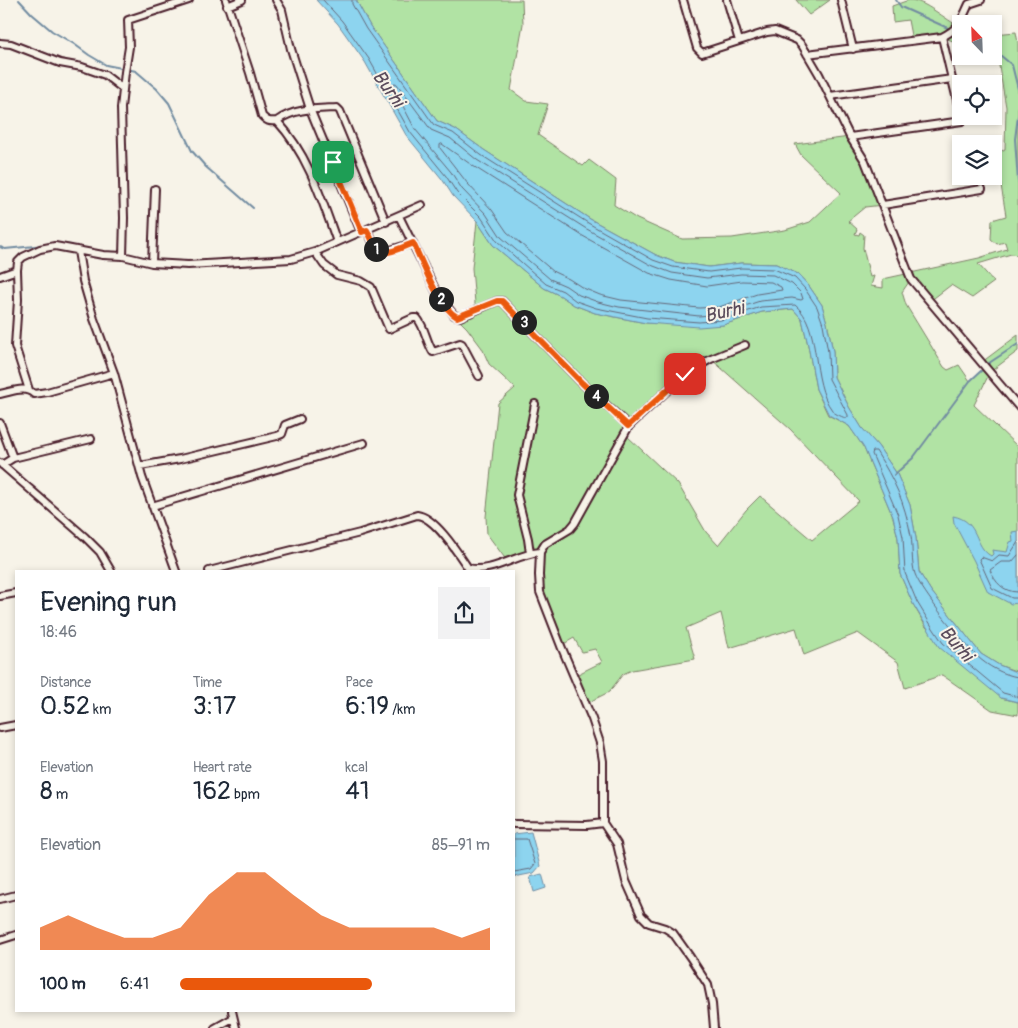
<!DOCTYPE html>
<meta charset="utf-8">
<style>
:root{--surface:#fff;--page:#f2f2f3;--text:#1f2937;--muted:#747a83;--accent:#ea580c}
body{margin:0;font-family:Pangolin,sans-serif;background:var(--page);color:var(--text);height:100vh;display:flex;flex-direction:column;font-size:19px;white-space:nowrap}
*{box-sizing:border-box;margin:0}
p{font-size:16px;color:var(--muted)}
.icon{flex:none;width:28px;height:28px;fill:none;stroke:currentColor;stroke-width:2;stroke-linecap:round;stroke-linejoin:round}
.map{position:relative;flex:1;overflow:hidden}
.side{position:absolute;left:15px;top:570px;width:500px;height:442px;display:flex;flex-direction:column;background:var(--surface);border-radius:0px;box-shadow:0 2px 8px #0003}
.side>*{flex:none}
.needle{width:32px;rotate:337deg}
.buttons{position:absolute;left:952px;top:15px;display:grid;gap:10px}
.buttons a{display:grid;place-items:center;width:50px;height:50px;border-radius:0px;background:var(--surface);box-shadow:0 2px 8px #0003;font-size:25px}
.pin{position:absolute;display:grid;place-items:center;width:42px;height:42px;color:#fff;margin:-21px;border-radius:10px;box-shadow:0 2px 8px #0006}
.km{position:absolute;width:25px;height:25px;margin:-12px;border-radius:50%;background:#222;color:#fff;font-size:14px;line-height:25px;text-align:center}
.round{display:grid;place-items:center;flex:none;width:52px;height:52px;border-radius:0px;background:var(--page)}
.overview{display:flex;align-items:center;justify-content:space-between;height:85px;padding:0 25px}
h1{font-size:28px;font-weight:600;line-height:38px}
.metrics{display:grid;grid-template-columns:repeat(3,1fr);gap:8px;height:85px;padding:5px 25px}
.metrics div{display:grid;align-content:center}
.metrics b{font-size:25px;font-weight:600}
.metrics small{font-size:14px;font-weight:400}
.metrics p{font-size:14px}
.chart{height:140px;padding:10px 25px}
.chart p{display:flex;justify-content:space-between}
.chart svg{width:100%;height:90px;margin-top:5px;fill:var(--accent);opacity:.7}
ul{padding:0 25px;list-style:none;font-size:16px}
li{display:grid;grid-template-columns:80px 60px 1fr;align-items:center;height:38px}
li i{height:12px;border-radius:6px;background:var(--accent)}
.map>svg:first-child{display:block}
.green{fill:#b1e3a4;stroke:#7e8168;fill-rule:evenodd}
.water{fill:#8dd4ef;stroke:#728ca1}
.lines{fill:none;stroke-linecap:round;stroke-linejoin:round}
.shore{stroke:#656779;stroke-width:1}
.stream{stroke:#728ca1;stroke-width:2}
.street-casing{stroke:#4a1f2b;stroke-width:10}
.street{stroke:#f7f3e8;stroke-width:6}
.route-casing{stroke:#fff;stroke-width:10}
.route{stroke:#ea580c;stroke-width:6}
.labels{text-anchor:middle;stroke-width:4;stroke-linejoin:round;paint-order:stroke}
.water-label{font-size:19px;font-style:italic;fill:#5b4c5c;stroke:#f7f3e8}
</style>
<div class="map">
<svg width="1018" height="1028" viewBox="0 0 1018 1028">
<rect width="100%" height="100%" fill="#f7f3e8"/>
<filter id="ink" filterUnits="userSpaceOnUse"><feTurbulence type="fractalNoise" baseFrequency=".02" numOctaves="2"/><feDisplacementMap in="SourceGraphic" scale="10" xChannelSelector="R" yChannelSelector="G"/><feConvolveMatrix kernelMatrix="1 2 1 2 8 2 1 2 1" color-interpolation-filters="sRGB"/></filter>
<g filter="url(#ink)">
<!-- green -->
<path class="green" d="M356,0H522L523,24L511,90L526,101L548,104L538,135L583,166L589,160L616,180L614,205L637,219L682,239L732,238L785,230L810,222L841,193L801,155L795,144L850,137L883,205L865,207L848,221L857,229L855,234L859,235L860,232L864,235L863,248L870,277L874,276L871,286L883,288V279L979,258L1007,249L1005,242L997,244L991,239L992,220L1006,216L996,154L1005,149L1006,107L998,60L994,56V34L1016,32L1018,43V255L1011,254L978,264L994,282L972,298L951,285L930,301L911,279L902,292L906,305L944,367L948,370L959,365L970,381L982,370V362L1018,335V351L990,372L974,405L1018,447V672L999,665L981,654L931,591L919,572L916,538L910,505L897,474L878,446L862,428L849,407L834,377L833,351L827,323L822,305L809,286L798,274L776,264L741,263L709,267L674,262L656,255L590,219L484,150L455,129L437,121L370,26Z
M796,0H830L809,15Z
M909,0C925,0 945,20 961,27V44L942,37L912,41L908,20L893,22L892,6Z
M477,221L493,245L544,288L561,296L574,305L595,313L646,323L723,325L762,312L793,309L802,319L808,345L816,389L828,415L849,426L856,436L864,448L893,517L898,538L900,574L913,604L926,627L1001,698L1018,702V715L992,710L942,675L905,688L898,662L858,633L804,655L796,628L729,648L721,613L686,628L695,659L632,670L623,674L609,692L587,703L576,675L602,662L595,649L582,652L574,638L562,645C550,615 534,588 544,555L507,561L487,534L486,517L498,403L515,388L489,364L482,348L467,328L458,319L473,317L475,303L472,268ZM711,359L790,429L859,501L812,540L760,496L746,510L718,545L706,532L678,484L627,436L633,428L647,414Z"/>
<!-- water -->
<path class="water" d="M316,0H356L370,26L437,121L455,129L484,150L590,219L656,255L674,262L709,267L741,263L776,264L798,274L809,286L822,305L827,323L833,351L834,377L849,407L862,428L878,446L897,474L910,505L916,538L919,572L931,591L981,654L999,665L1018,673V702L1001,698L939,647L913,604L900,574L898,538L893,517L864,448L856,436L849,426L829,415L816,389L808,345L802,319L793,309L762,312L723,325L699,327L646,323L595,313L574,305L561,296L544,288L493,245L477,221L453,196L442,179L406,135L365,62L338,24Z
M953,516C980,521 973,546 991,556L993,554L992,550L1007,552L1010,542L1013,541L1012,532L1018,531V603L1011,604L988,592L974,561L954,523Z
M531,832L540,866L534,873L514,877V834Z
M542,874L546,888L534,892L530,877Z"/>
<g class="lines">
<!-- shore -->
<path class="shore" d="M323,0L342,21L369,59L410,132L446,176L457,193L481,217L497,241L546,284L563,291L576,301L596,308L647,318L699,322L721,320L761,307L795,305C822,326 810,381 832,410C834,414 841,416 845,418L848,417V415L829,379L828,352L823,324L817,307L805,289L795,278L774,269L741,268L709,272L673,267L653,260L588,223L481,155L453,133L434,125L366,29L352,4V0
M395,83L397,84L431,130L450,138L477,160L585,228L651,265L672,273L707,278L741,274L773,275L792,284L801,293L803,299L801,300L792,298L760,301L720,314L699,316L619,307L598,302L579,295L566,286L550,279L501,237L486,214L462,189L451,172L415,129L393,87Z
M442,144L473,166L581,235L649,273L671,280L707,286L742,281L771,282L781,287L782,290L757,294L719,307L699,308L621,300L600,295L583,288L569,279L554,272L507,232L492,210L468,184L440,148V145Z
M1018,542L1009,556L999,555L992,561L981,557L979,559L992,588L1012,598H1018
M1018,555L1012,562H1001L990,570C995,582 1003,592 1018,592
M1018,677C1004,675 987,666 977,656C963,643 921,591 915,574C911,562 913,548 911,536C904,500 895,482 876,451H873L872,454L898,515L903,537L905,573L917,602L931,625L943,643L1003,693L1018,697
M514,839H527L535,864L531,869L514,872"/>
<!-- stream -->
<path class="stream" d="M19,0L32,14L52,31L74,44L89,55L106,65L136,71L157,89L169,103L192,151L206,167L253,208
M896,0L901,7L950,29
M957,35L961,37
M994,50L1012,65L1018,89
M1018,116L1015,139L1018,182
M62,244L72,245
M0,247L5,249L45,245
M989,363L1018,344
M894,475L913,458L970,381L982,370"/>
<defs>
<path id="street" d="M226,0L250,73L262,116C267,121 269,122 277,121C308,154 322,200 337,242
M276,0L282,10L291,49L310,109L361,232
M683,0L697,48L702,53L739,41
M727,0L739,41L767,32L775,31L797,40L802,45L819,74L850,137L865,161L911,279L1018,406
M841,0L853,49
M227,6L242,0
M0,43L11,44L60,63L82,67L105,75L123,89
M807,54L942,37C960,28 961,21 969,4L981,0
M830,96L952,79L942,37
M277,121C294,108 317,109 337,108L340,111L386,222
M850,137L962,121L952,79
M883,205L982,189
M399,216L438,295L454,315L460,317L497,301H502L582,383L629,426
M367,229L375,247L381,253L413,243
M78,251L83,281L94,319L114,373L142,477L176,571
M315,252L324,265L337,275L361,281L371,287L389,329L413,318H417C425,327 426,341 433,352L460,343L462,344L479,376
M123,256L124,218L121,108L125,72L129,47L128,20L189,0
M152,263L155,189
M17,270L18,300L15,346L29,390
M0,276L17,270L18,262L23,257L40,249L55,246L103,255L123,256L152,263L188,265L291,259L315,252L422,205
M0,394C12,392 24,385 34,394L47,392L114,373
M0,423L13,458
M0,463L85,537L100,552L111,571
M2,465L13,458L91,439
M140,466L180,459L277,436L282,434L285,425L300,419
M152,506L364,443
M530,553L528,539L517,495L535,404
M209,571L360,533L417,515C435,517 458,553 468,568C492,574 516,554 540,552
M0,596L16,593
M0,728L16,725
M603,823L617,844L626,881L641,915L649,923L665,928L673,933L690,957L708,985L712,1004L714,1028
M514,824L587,825L603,823V761L600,743L592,719L561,646L540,592L539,575L540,552L545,544L570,529L575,523L629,426L685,374L711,359L745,345
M0,899L16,895
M0,940L16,935
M232,1011L236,1028
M215,1028L233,1018"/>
</defs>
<!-- street casing -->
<use href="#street" class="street-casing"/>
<!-- street -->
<use href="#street" class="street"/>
</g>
</g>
<g class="lines" filter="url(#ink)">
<defs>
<path id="route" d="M333,162L362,232L367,230L378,252C388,255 403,247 413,243C423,263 438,306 457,317L497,301H502L582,383L628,426L685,374"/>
</defs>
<!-- route casing -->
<use href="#route" class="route-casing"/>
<!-- route -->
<use href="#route" class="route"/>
</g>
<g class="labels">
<!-- water labels -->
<g class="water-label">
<text transform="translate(389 88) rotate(54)" y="7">Burhi</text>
<text transform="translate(724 311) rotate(-13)" y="7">Burhi</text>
<text transform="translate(957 643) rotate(49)" y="7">Burhi</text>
</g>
</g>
</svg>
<div class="buttons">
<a><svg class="needle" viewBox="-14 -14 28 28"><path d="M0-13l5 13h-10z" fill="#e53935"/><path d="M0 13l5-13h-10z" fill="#747a83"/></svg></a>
<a><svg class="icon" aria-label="locate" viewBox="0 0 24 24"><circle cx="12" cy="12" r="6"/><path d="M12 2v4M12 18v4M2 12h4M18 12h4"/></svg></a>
<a><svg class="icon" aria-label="layers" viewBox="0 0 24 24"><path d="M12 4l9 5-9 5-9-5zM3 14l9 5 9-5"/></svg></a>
</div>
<div class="pin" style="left:333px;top:162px;background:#1e9e55"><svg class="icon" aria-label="arrive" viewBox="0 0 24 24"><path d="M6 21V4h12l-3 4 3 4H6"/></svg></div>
<div class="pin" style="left:685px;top:374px;background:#d93025"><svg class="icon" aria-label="check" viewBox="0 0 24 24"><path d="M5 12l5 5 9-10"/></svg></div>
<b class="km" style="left:376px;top:249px">1</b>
<b class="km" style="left:441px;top:299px">2</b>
<b class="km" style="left:524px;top:322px">3</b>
<b class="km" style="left:596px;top:396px">4</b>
<section class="side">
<div class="overview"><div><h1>Evening run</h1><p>18:46</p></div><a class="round"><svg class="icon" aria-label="share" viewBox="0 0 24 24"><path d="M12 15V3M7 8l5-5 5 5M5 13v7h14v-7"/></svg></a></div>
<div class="metrics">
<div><p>Distance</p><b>0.52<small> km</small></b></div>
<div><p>Time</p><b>3:17</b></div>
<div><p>Pace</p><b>6:19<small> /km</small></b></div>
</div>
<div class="metrics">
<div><p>Elevation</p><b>8<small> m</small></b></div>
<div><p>Heart rate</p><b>162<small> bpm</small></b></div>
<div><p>kcal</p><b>41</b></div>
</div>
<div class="chart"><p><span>Elevation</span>85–91 m</p>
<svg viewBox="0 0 160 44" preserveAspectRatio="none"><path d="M0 44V33L10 27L20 33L30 38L40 38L50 33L60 17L70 6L80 6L90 17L100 27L110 33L120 33L130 33L140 33L150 38L160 33V44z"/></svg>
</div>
<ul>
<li><b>100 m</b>6:41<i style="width:62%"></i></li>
</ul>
</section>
</div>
